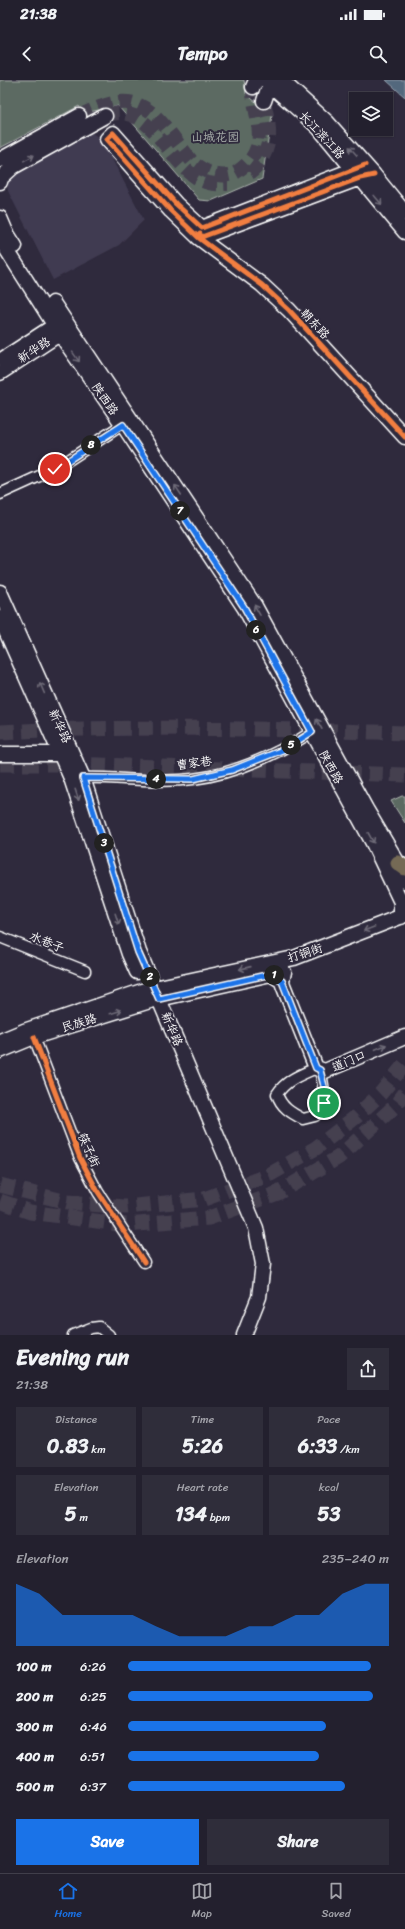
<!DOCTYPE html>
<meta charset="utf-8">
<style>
:root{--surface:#23202e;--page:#2f2d3a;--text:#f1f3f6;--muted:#a3a3aa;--line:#403e4a;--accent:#1a73e8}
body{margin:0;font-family:Sriracha,"LXGW WenKai TC",sans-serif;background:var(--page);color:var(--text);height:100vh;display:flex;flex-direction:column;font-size:15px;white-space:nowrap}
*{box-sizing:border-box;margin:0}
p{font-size:13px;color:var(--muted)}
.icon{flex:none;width:22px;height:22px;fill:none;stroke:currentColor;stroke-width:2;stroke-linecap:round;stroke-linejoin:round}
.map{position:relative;height:1255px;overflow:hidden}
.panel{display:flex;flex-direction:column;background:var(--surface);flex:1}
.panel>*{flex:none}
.fabs{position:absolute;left:349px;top:12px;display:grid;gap:8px}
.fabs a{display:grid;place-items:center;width:44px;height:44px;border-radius:0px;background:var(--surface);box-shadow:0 1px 3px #0004,0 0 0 1px var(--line);font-size:20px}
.pin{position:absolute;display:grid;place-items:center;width:34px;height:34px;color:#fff;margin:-17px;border:2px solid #fff;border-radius:50%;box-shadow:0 1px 4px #0007}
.km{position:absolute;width:20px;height:20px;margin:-10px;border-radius:50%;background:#222;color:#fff;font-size:11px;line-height:20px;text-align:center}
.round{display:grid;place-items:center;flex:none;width:42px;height:42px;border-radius:0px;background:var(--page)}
.summary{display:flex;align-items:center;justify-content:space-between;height:68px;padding:0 16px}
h1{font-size:22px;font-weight:800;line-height:30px}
.figures{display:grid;grid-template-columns:repeat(3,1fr);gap:6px;height:68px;padding:4px 16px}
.figures div{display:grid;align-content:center;border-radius:0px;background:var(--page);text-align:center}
.figures b{font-size:20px;font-weight:800}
.figures small{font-size:11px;font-weight:400}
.figures p{font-size:11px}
.chart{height:112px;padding:8px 16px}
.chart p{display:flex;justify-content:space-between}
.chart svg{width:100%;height:72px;margin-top:4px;fill:var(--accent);opacity:.7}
.button{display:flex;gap:8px;margin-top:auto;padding:8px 16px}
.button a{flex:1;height:46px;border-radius:0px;background:var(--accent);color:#fff;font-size:16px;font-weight:800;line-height:46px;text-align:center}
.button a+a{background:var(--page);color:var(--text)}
ul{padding:0 16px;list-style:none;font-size:13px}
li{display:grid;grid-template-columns:64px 48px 1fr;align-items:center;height:30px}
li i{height:10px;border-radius:5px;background:var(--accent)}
.status{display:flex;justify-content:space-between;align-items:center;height:28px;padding:0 20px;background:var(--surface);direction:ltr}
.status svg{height:11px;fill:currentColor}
header{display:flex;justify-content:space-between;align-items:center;height:52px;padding:0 16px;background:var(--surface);font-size:18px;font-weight:800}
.dock{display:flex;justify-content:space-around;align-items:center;height:56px;border-top:1px solid var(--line);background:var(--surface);font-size:11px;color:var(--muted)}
.dock a{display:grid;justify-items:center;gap:2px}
.dock .on{color:var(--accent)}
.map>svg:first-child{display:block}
.built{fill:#403b51}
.green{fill:#5c6b62;stroke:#aeb5b0}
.water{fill:#52677d;stroke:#97a4b1}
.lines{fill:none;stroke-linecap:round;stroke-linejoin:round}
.secondary-tunnel{stroke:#443f50;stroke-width:14;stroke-dasharray:14 7;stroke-linecap:butt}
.primary-tunnel{stroke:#443f50;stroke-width:15;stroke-dasharray:15 8;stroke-linecap:butt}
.street-casing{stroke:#fff;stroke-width:13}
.secondary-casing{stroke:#fff;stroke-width:17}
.primary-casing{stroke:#fff;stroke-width:18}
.street{stroke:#2f2a3d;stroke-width:10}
.secondary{stroke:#2f2a3d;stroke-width:14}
.primary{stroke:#746b55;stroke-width:15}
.cycleway-casing{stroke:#2f2a3d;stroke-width:8}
.cycleway{stroke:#f27e40;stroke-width:5}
.oneway{stroke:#6d6a77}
.route-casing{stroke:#fff;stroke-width:8}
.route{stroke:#1a73e8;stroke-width:5}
.labels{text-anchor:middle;stroke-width:4;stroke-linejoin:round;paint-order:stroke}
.street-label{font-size:12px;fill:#fff;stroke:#2f2a3d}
.park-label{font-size:12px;fill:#aeb5b0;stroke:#2f2a3d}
</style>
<div class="status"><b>21:38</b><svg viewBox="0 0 49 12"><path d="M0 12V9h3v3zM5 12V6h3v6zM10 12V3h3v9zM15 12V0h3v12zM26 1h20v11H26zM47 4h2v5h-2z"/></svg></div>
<header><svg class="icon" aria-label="back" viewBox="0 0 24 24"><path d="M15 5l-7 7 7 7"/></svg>Tempo<svg class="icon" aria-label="search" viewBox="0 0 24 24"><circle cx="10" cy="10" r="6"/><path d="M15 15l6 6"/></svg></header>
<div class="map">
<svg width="405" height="1255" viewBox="0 0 405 1255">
<rect width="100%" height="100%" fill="#2f2a3d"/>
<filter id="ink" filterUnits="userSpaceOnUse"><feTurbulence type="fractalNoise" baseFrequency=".025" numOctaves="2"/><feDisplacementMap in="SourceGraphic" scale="8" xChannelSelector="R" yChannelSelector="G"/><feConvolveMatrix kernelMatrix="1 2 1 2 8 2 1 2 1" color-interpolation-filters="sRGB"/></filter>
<g filter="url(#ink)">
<!-- built -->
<path class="built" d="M88,50L102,60L144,140L119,165L53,200L8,111L7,98Z"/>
<!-- green -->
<path class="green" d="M0,0H244L246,14L272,35L262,99L211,121L199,120L118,26L84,33L79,26L0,68Z
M402,716H405V743L391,721Z"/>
<!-- water -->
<path class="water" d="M386,0H405V17Z"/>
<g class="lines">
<!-- secondary-tunnel -->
<path class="secondary-tunnel" d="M79,36C97,28 117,17 137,24C158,32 171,55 184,71C188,76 192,82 196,85C208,94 226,100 238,91C247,85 254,77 257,67C263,48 252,26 253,7
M105,36C154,17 169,94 209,103C215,105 222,104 228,104
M250,93C255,90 257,87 260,82C274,60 269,45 264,21"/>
<!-- primary-tunnel -->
<path class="primary-tunnel" d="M0,652C135,645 270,649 405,653
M0,684H73L405,695
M0,1105L67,1122L125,1127L204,1119L269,1095L316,1068L357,1036L381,1013L405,984
M0,1121L30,1132L125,1145L209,1138L278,1113L339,1077L395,1026L405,1013"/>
<defs>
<path id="street" d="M0,414L55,389L128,341
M77,698C116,696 155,704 193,699C235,694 277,674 312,652
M0,857L85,891
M34,957L80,1078L98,1112L144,1182
M316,988C301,995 287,999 277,1014C281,1027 291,1033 303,1039L315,1036C328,1021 324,1008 320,990
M73,1255L91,1248L99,1247L109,1255"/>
<path id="secondary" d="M265,0L319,48L405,152
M281,0L327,42L374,95L405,133
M253,7L256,0
M264,21L271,0
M0,80L79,36
M365,85L202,148L176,124L113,53L107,59L171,131L199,158L360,98L374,95
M0,102L1,98L13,87L105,36
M0,138L6,152L15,166
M201,152L199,158L262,205L289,230L405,357
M0,159L60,254L123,345L244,527L373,763L401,822V837
M53,223L255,526L366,729L398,783L405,801
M3,279L63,240
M0,293L67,249
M0,512L83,698L139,872L256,1148L263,1184L259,1217L244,1255
M0,538L71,698L129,874L137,892
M0,674H68
M284,892L282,901L283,905L316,988L325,991L405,957
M0,961L24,951L145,910L294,878L405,835
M0,971L34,957L150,921L271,894L282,901"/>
<path id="primary" d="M398,783L405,788"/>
</defs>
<!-- street casing -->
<use href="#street" class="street-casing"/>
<!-- secondary casing -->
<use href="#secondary" class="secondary-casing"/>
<!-- primary casing -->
<use href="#primary" class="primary-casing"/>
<!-- street -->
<use href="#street" class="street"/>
<!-- secondary -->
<use href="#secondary" class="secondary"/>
<!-- primary -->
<use href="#primary" class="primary"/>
<defs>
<path id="cycleway" d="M365,85L202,148L176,124L113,53L107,59L171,131L199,158L360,98L374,95
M200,154L199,158L262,205L289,230L405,357
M34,957L80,1078L98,1112L144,1182"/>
</defs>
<!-- cycleway casing -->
<use href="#cycleway" class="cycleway-casing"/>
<!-- cycleway -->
<use href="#cycleway" class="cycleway"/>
</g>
<!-- one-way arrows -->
<defs><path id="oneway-shaft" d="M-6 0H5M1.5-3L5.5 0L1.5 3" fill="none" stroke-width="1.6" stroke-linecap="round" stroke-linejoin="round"/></defs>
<g class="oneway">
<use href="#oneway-shaft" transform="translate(353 71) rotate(-132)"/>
<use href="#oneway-shaft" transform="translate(29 78) rotate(-29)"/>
<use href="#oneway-shaft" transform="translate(378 120) rotate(50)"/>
<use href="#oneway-shaft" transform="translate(76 277) rotate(55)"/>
<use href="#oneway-shaft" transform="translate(178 410) rotate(-124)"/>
<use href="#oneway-shaft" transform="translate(257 530) rotate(-120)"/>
<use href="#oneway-shaft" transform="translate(42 608) rotate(-113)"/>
<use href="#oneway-shaft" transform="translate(319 644) rotate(-119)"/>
<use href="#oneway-shaft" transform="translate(77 715) rotate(72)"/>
<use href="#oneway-shaft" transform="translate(371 758) rotate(61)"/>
<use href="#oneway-shaft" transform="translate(117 839) rotate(72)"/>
<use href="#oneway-shaft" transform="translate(369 849) rotate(159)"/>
<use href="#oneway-shaft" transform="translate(245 888) rotate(167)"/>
<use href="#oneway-shaft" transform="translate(116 932) rotate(-17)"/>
<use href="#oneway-shaft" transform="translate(381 967) rotate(-23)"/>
</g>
</g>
<g class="lines" filter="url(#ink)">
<defs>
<path id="route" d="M55,389L123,345L244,527L312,652L285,669L232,690L193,699L83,698L138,872L159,919L271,894L282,901L316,988L320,990L325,1010L324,1023"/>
</defs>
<!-- route casing -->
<use href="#route" class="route-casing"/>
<!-- route -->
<use href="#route" class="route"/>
</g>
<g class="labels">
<!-- street labels -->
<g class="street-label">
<text transform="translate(322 55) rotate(47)" y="4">长江滨江路</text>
<text transform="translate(315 244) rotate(47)" y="4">朝东路</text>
<text transform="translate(34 270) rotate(-33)" y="4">新华路</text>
<text transform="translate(105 319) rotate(55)" y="4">陕西路</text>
<text transform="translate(60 646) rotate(65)" y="4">新华路</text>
<text transform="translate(194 683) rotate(-8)" y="4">曹家巷</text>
<text transform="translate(331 687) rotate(61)" y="4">陕西路</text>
<text transform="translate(47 862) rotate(22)" y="4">水巷子</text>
<text transform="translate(305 873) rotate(-18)" y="4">打铜街</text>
<text transform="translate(79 943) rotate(-17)" y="4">民族路</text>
<text transform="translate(172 949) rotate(67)" y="4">新华路</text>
<text transform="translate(349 981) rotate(-23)" y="4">道门口</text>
<text transform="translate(89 1070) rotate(66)" y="4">筷子街</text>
</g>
<!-- park labels -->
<g class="park-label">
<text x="215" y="61">山城花园</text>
</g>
</g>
</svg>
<div class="fabs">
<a><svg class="icon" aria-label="layers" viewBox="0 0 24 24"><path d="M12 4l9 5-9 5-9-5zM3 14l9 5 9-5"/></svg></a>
</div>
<div class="pin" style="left:324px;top:1023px;background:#1e9e55"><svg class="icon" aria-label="arrive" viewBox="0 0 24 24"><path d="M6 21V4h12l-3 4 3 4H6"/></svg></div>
<div class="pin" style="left:55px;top:389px;background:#d93025"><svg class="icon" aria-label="check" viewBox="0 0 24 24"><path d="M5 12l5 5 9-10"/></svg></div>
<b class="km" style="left:274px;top:895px">1</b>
<b class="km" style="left:150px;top:897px">2</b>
<b class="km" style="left:104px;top:763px">3</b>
<b class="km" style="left:156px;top:699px">4</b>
<b class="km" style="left:291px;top:665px">5</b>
<b class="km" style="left:256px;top:550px">6</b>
<b class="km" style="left:180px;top:431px">7</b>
<b class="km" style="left:91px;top:365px">8</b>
</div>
<section class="panel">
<div class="summary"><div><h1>Evening run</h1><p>21:38</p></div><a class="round"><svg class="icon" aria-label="share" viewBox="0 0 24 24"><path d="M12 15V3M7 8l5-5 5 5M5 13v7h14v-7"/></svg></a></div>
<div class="figures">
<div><p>Distance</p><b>0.83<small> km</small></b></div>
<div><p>Time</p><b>5:26</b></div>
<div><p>Pace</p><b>6:33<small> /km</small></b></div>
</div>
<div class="figures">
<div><p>Elevation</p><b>5<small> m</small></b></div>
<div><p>Heart rate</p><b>134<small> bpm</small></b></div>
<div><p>kcal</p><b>53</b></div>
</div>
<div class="chart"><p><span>Elevation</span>235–240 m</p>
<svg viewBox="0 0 160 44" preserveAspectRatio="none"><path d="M0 44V6L10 12L20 25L30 25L40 25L50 25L60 32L70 38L80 38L90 38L100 32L110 32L120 25L130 25L140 12L150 6L160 6V44z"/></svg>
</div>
<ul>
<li><b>100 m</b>6:26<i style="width:93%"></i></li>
<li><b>200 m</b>6:25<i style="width:94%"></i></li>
<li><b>300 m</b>6:46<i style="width:76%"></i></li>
<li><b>400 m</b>6:51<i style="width:73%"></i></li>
<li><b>500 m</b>6:37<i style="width:83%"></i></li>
</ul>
<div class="button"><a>Save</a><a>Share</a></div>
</section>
<nav class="dock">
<a class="on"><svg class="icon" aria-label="home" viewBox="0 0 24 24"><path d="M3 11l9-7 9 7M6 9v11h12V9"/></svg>Home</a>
<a><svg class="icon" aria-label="map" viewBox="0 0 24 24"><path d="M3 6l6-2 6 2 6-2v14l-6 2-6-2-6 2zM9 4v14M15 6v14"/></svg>Map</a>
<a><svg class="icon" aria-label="saved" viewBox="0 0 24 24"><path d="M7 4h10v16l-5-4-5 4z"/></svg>Saved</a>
</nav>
